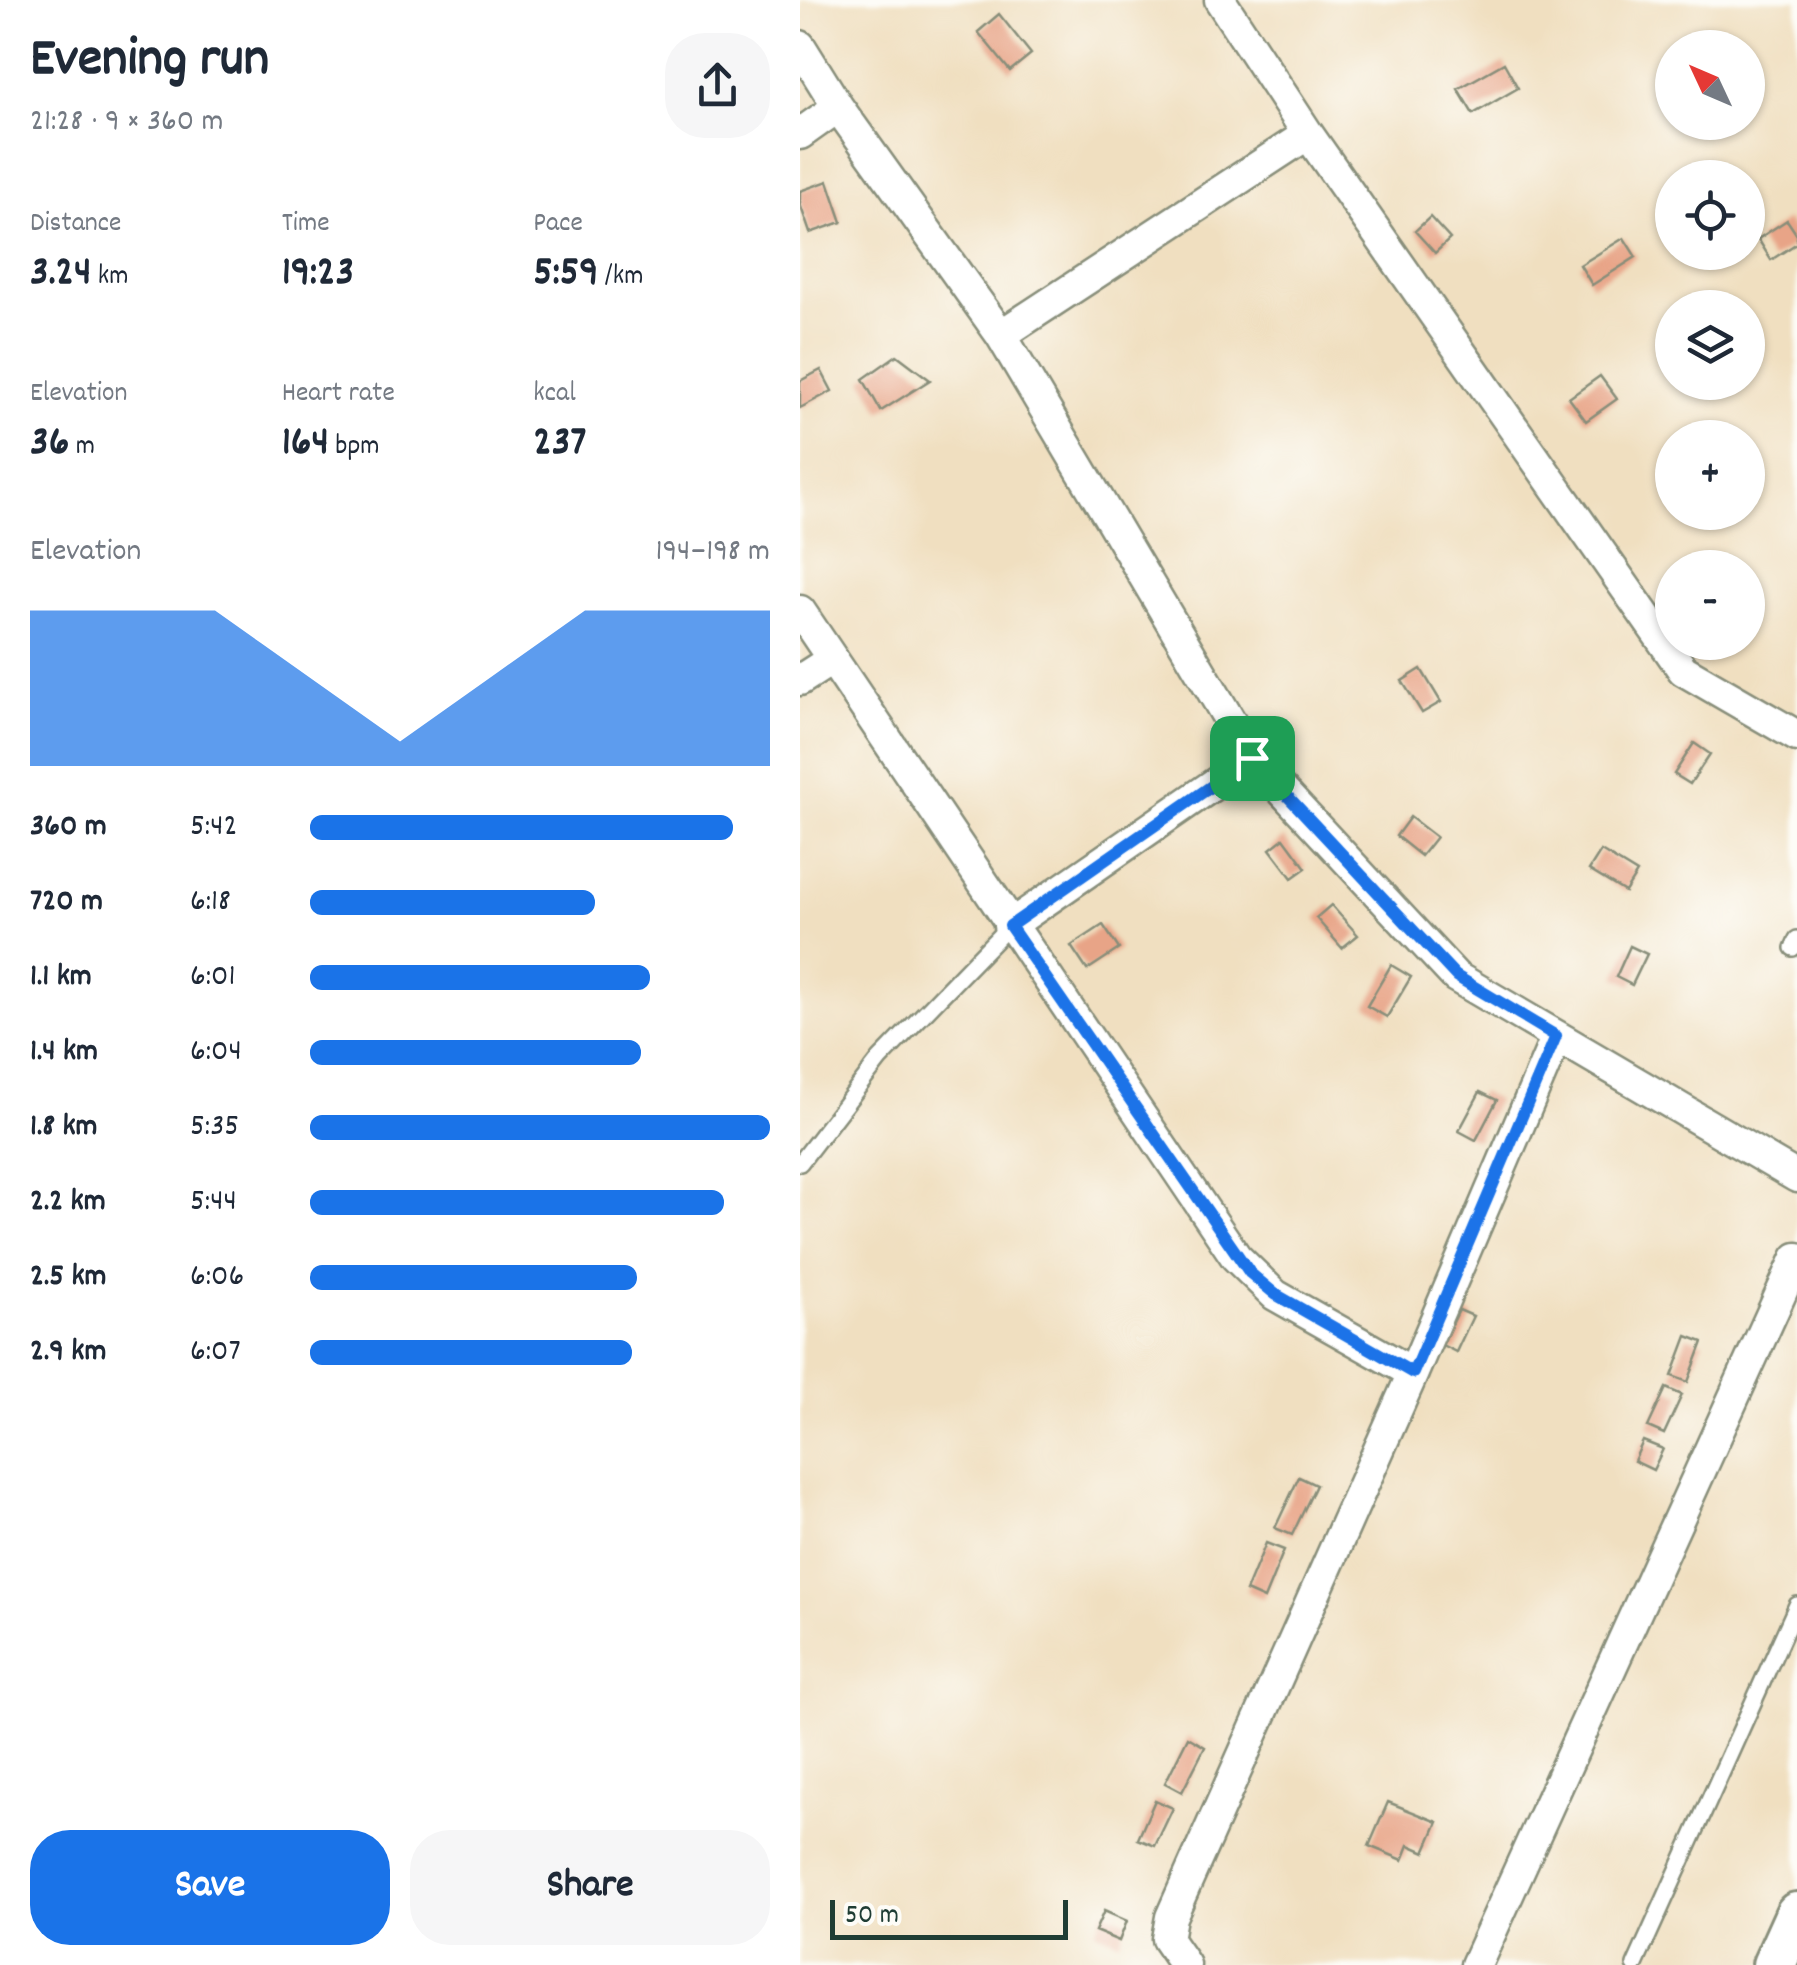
<!DOCTYPE html>
<meta charset="utf-8">
<style>
:root{--surface:#fff;--page:#f6f6f7;--text:#1f2937;--muted:#747a83;--accent:#1a73e8}
body{margin:0;font-family:Dekko,sans-serif;background:var(--page);color:var(--text);height:100vh;display:flex;flex-direction:column;font-size:38px;white-space:nowrap}
*{box-sizing:border-box;margin:0}
p{font-size:32px;color:var(--muted)}
.icon{flex:none;width:55px;height:55px;fill:none;stroke:currentColor;stroke-width:2;stroke-linecap:round;stroke-linejoin:round}
.map{position:relative;flex:1;overflow:hidden}
.drawer{display:flex;flex-direction:column;background:var(--surface);width:800px}
.drawer>*{flex:none}
.needle{width:65px;rotate:314deg}
.fabs{position:absolute;left:855px;top:30px;display:grid;gap:20px}
.fabs a{display:grid;place-items:center;width:110px;height:110px;border-radius:50%;background:var(--surface);box-shadow:0 2px 8px #0004;font-size:50px}
.scale{position:absolute;left:30px;bottom:25px;width:238px;box-sizing:border-box;padding-left:10px;border:5px solid #1f3d34;border-top:0;font-size:28px;line-height:35px;white-space:nowrap;color:#1f3d34;-webkit-text-stroke:8px #fdfcf7;paint-order:stroke}
.pin{position:absolute;display:grid;place-items:center;width:85px;height:85px;color:#fff;margin:-42px;border-radius:20px;box-shadow:0 5px 15px #0006}
.round{display:grid;place-items:center;flex:none;width:105px;height:105px;border-radius:40px;background:var(--page)}
.overview{display:flex;align-items:center;justify-content:space-between;height:170px;padding:0 30px}
h1{font-size:55px;font-weight:800;line-height:75px}
.metrics{display:grid;grid-template-columns:repeat(3,1fr);gap:15px;height:170px;padding:10px 30px}
.metrics div{display:grid;align-content:center}
.metrics b{font-size:42px;font-weight:800}
.metrics small{font-size:28px;font-weight:400}
.metrics p{font-size:28px}
.chart{height:280px;padding:20px 30px}
.chart p{display:flex;justify-content:space-between}
.chart svg{width:100%;height:180px;margin-top:10px;fill:var(--accent);opacity:.7}
.cta{display:flex;gap:20px;margin-top:auto;padding:20px 30px}
.cta a{flex:1;height:115px;border-radius:40px;background:var(--accent);color:#fff;font-size:40px;font-weight:800;line-height:115px;text-align:center}
.cta a+a{background:var(--page);color:var(--text)}
ul{padding:0 30px;list-style:none;font-size:32px}
li{display:grid;grid-template-columns:160px 120px 1fr;align-items:center;height:75px}
li i{height:25px;border-radius:12px;background:var(--accent)}
main{display:flex;flex:1;min-height:0}
.map>svg:first-child{display:block}
.building{fill:#e8a487}
.lines{fill:none;stroke-linecap:round;stroke-linejoin:round}
.lane-casing{stroke:#888e7a;stroke-width:20}
.street-casing{stroke:#888e7a;stroke-width:35}
.secondary-casing{stroke:#888e7a;stroke-width:48}
.lane{stroke:#fff;stroke-width:15}
.street{stroke:#fff;stroke-width:30}
.secondary{stroke:#fff;stroke-width:42}
.route-casing{stroke:#fff;stroke-width:20}
.route{stroke:#1a73e8;stroke-width:12}
</style>
<main>
<section class="drawer">
<div class="overview"><div><h1>Evening run</h1><p>21:28 · 9 × 360 m</p></div><a class="round"><svg class="icon" aria-label="share" viewBox="0 0 24 24"><path d="M12 15V3M7 8l5-5 5 5M5 13v7h14v-7"/></svg></a></div>
<div class="metrics">
<div><p>Distance</p><b>3.24<small> km</small></b></div>
<div><p>Time</p><b>19:23</b></div>
<div><p>Pace</p><b>5:59<small> /km</small></b></div>
</div>
<div class="metrics">
<div><p>Elevation</p><b>36<small> m</small></b></div>
<div><p>Heart rate</p><b>164<small> bpm</small></b></div>
<div><p>kcal</p><b>237</b></div>
</div>
<div class="chart"><p><span>Elevation</span>194–198 m</p>
<svg viewBox="0 0 160 44" preserveAspectRatio="none"><path d="M0 44V6L10 6L20 6L30 6L40 6L50 14L60 22L70 30L80 38L90 30L100 22L110 14L120 6L130 6L140 6L150 6L160 6V44z"/></svg>
</div>
<ul>
<li><b>360 m</b>5:42<i style="width:92%"></i></li>
<li><b>720 m</b>6:18<i style="width:62%"></i></li>
<li><b>1.1 km</b>6:01<i style="width:74%"></i></li>
<li><b>1.4 km</b>6:04<i style="width:72%"></i></li>
<li><b>1.8 km</b>5:35<i style="width:100%"></i></li>
<li><b>2.2 km</b>5:44<i style="width:90%"></i></li>
<li><b>2.5 km</b>6:06<i style="width:71%"></i></li>
<li><b>2.9 km</b>6:07<i style="width:70%"></i></li>
</ul>
<div class="cta"><a>Save</a><a>Share</a></div>
</section>
<div class="map">
<svg width="997" height="1965" viewBox="0 0 997 1965">
<rect width="100%" height="100%" fill="#fdfcf7"/>
<filter id="ink" filterUnits="userSpaceOnUse"><feTurbulence type="fractalNoise" baseFrequency=".01" numOctaves="2"/><feDisplacementMap in="SourceGraphic" scale="20" xChannelSelector="R" yChannelSelector="G"/><feConvolveMatrix kernelMatrix="1 2 1 2 8 2 1 2 1" color-interpolation-filters="sRGB"/></filter>
<filter id="wash" filterUnits="userSpaceOnUse"><feTurbulence type="fractalNoise" baseFrequency=".0048" numOctaves="4" result="noise"/><feDisplacementMap in="SourceGraphic" scale="40" xChannelSelector="R" yChannelSelector="G"/><feGaussianBlur stdDeviation="2.25" result="paint"/><feColorMatrix in="noise" values="0 0 0 0 0 0 0 0 0 0 0 0 0 0 0 0 0 1.4 0 .05"/><feComposite in="paint" operator="in"/></filter>
<g filter="url(#wash)">
<rect width="100%" height="100%" fill="#f0dfc0"/>
<g id="blocks">
<!-- building -->
<path class="building" d="M199,14L231,54L210,71L178,32Z
M704,63L718,88L673,114L658,89Z
M28,181L42,222L10,233L0,204V191Z
M630,217L650,239L635,253L615,231Z
M987,220L997,235V243L971,260L958,239Z
M824,238L836,257L792,285L780,265Z
M97,355L130,380L81,411L63,379Z
M21,370L32,391L0,408V381Z
M800,376L817,399L786,421L769,398Z
M621,669L641,702L622,713L602,681Z
M894,743L910,754L890,784L874,774Z
M610,817L636,837L621,856L596,836Z
M484,838L506,868L492,878L470,849Z
M801,851L837,873L825,892L789,870Z
M531,905L558,935L542,948L516,918Z
M303,925L319,949L287,970L271,946Z
M830,946L847,954L832,985L816,977Z
M591,965L611,977L587,1017L567,1006Z
M680,1092L697,1100L676,1140L659,1131Z
M659,1310L673,1316L656,1352L642,1345Z
M887,1336L903,1342L888,1382L872,1376Z
M866,1388L882,1395L864,1434L848,1427Z
M843,1441L863,1449L853,1470L834,1461Z
M499,1477L516,1485L492,1535L475,1528Z
M466,1543L484,1550L464,1599L446,1591Z
M388,1737L405,1747L382,1792L365,1783Z
M355,1800L373,1808L355,1846L338,1839Z
M588,1802L638,1822L625,1852L609,1845L603,1860L569,1846Z
M304,1911L327,1921L319,1941L295,1931Z"/>
</g>
</g>
<g filter="url(#ink)">
<use href="#blocks" fill-opacity="0" stroke="#888e7a" stroke-width="2.5"/>
<g class="lines">
<defs>
<path id="lane" d="M993,948L997,939
M0,1163L80,1059L209,926
M835,1965L997,1605"/>
<path id="street" d="M420,0L508,134L883,670L997,736
M0,46L38,107L201,335L452,758L656,977L997,1177
M0,134L38,107
M201,335L508,134
M0,611L436,1257L475,1295L613,1373
M0,680L31,660
M209,926L452,758
M385,1965L367,1939L371,1917L613,1373L757,1036
M676,1965L997,1258"/>
<path id="secondary" d="M974,1965L997,1914"/>
</defs>
<!-- lane casing -->
<use href="#lane" class="lane-casing"/>
<!-- street casing -->
<use href="#street" class="street-casing"/>
<!-- secondary casing -->
<use href="#secondary" class="secondary-casing"/>
<!-- lane -->
<use href="#lane" class="lane"/>
<!-- street -->
<use href="#street" class="street"/>
<!-- secondary -->
<use href="#secondary" class="secondary"/>
</g>
</g>
<g class="lines" filter="url(#ink)">
<defs>
<path id="route" d="M452,758L656,976L756,1036L613,1373L475,1294L450,1273L210,926Z"/>
</defs>
<!-- route casing -->
<use href="#route" class="route-casing"/>
<!-- route -->
<use href="#route" class="route"/>
</g>
</svg>
<div class="fabs">
<a><svg class="needle" viewBox="-14 -14 28 28"><path d="M0-13l5 13h-10z" fill="#e53935"/><path d="M0 13l5-13h-10z" fill="#747a83"/></svg></a>
<a><svg class="icon" aria-label="locate" viewBox="0 0 24 24"><circle cx="12" cy="12" r="6"/><path d="M12 2v4M12 18v4M2 12h4M18 12h4"/></svg></a>
<a><svg class="icon" aria-label="layers" viewBox="0 0 24 24"><path d="M12 4l9 5-9 5-9-5zM3 14l9 5 9-5"/></svg></a>
<a>+</a>
<a>−</a>
</div>
<div class="scale">50 m</div>
<div class="pin" style="left:452px;top:758px;background:#1e9e55"><svg class="icon" aria-label="arrive" viewBox="0 0 24 24"><path d="M6 21V4h12l-3 4 3 4H6"/></svg></div>
</div>
</main>
